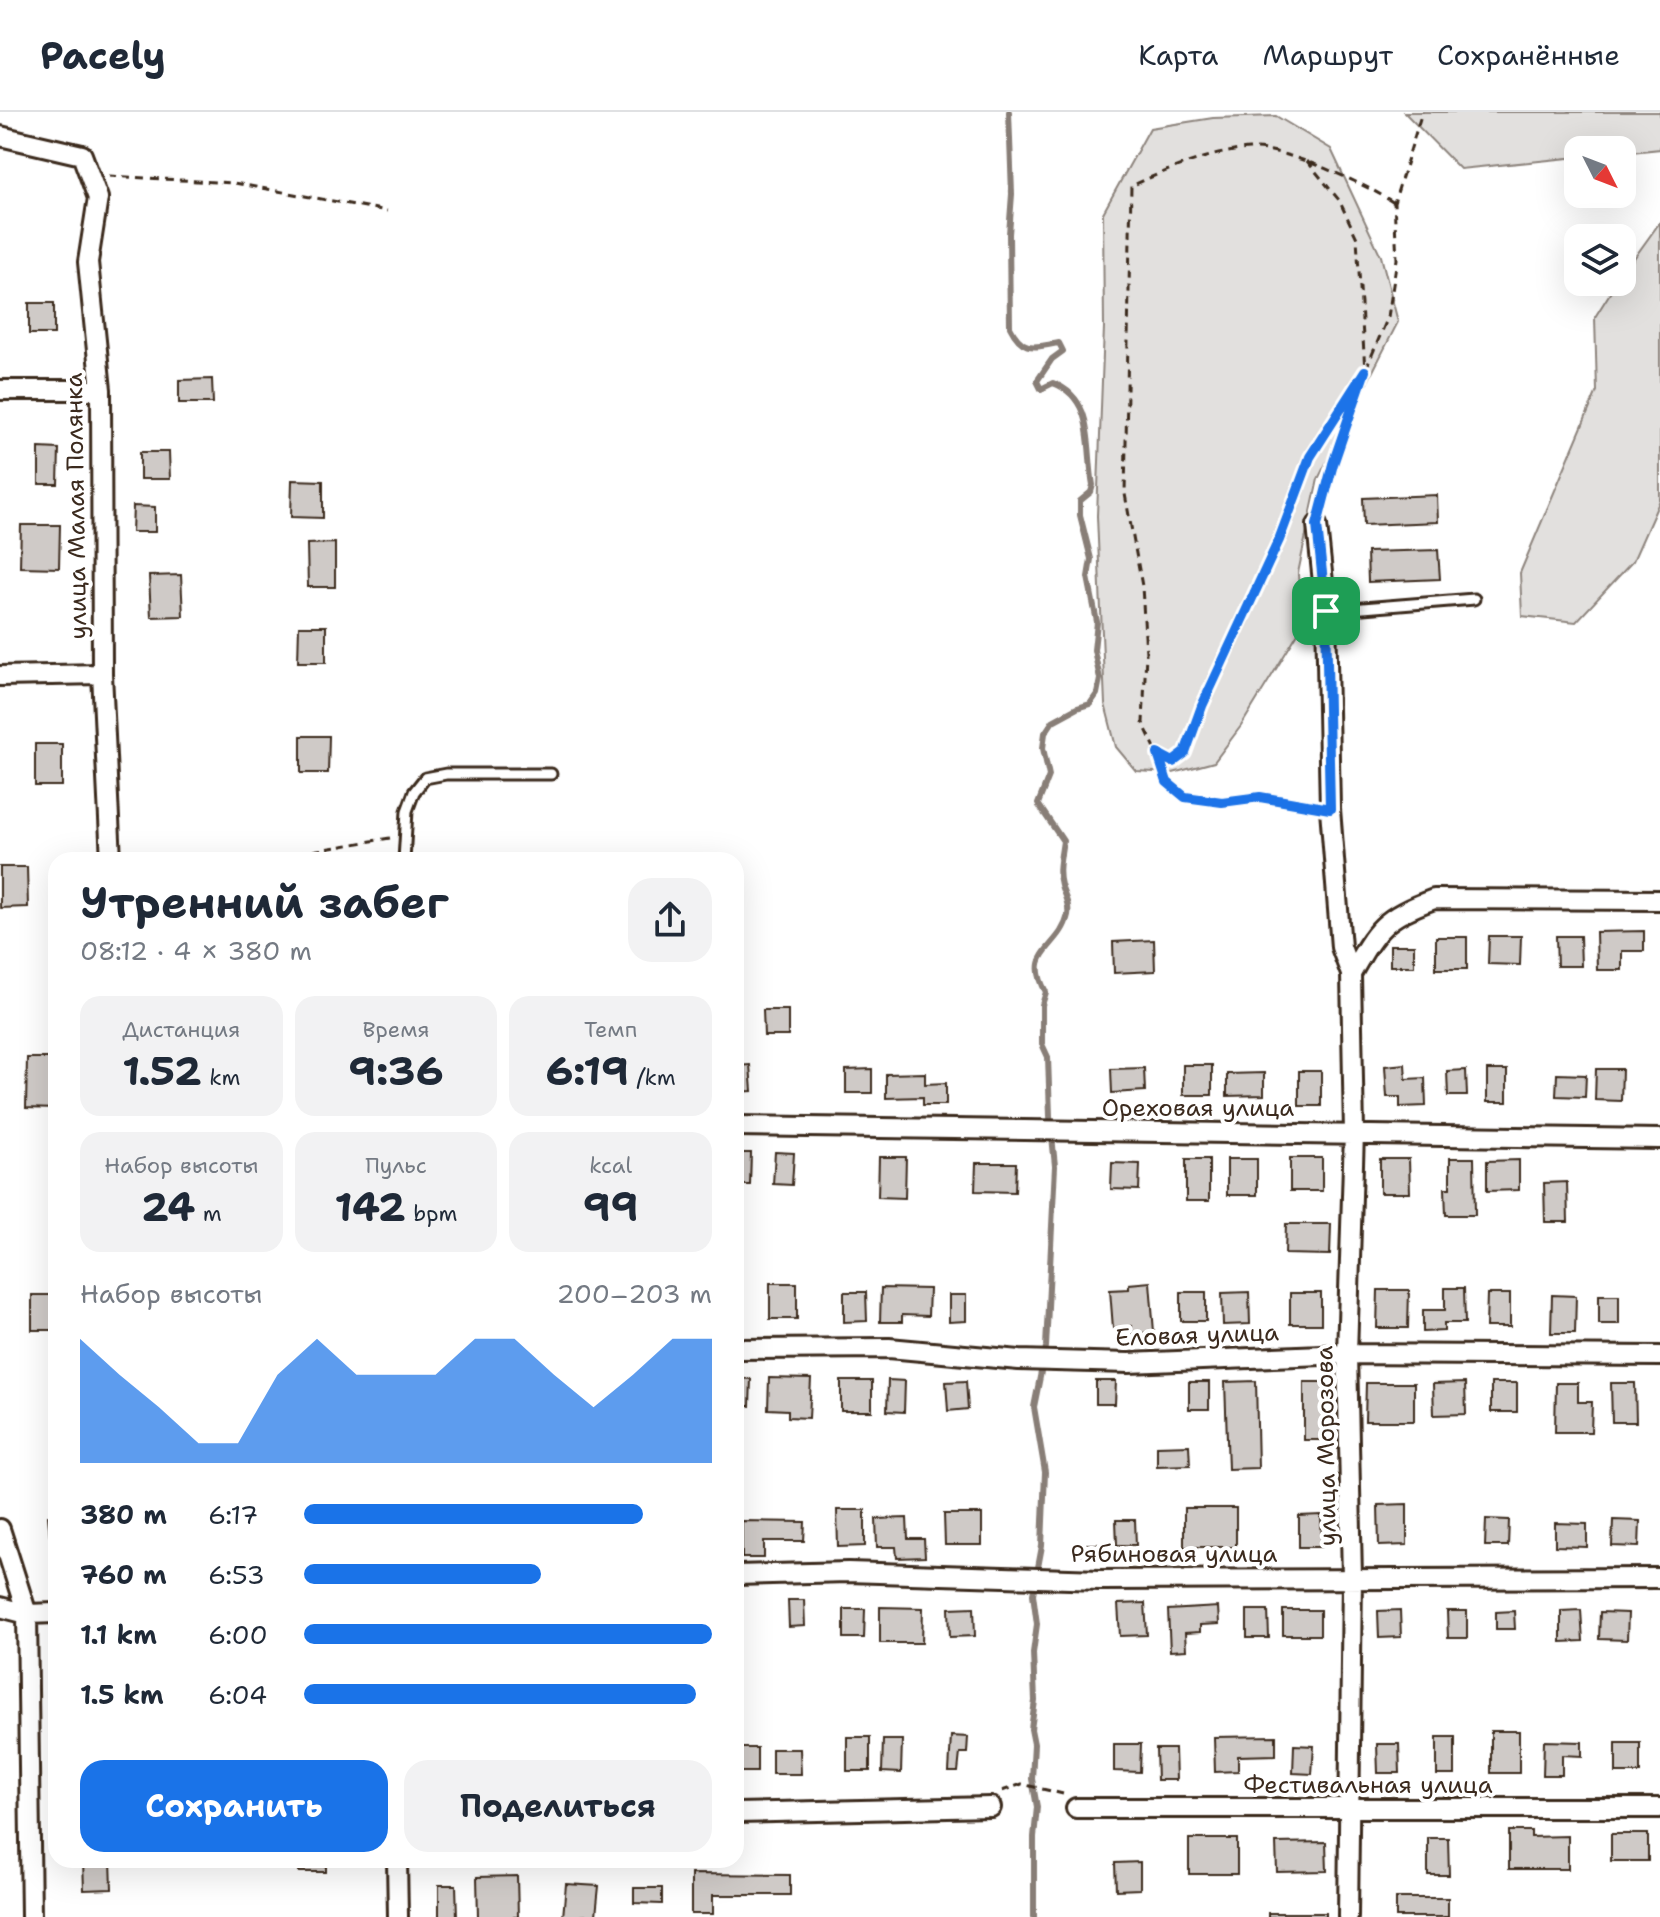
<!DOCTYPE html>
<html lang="ru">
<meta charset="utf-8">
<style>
:root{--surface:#fff;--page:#f2f2f3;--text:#1f2937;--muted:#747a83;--line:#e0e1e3;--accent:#1a73e8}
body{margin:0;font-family:"Shantell Sans",sans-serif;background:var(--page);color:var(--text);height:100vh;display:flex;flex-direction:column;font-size:30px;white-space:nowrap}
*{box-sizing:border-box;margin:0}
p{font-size:26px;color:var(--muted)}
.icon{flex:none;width:44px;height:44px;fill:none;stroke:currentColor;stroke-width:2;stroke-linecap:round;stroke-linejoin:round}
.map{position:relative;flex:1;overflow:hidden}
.drawer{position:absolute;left:48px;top:740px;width:696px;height:1016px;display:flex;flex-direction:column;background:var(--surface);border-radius:24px;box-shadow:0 8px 32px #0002}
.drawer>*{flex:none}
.needle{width:52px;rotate:132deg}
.buttons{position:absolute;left:1564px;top:24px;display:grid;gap:16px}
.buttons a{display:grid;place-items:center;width:72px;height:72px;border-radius:16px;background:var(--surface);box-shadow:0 8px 32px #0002;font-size:40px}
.pin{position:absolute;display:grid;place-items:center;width:68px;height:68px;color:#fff;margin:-34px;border-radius:16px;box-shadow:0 4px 12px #0006}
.round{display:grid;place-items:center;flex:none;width:84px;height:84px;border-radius:24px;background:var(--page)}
.summary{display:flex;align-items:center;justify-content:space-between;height:136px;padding:0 32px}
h1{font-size:44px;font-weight:700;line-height:60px}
.figures{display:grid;grid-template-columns:repeat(3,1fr);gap:12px;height:136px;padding:8px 32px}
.figures div{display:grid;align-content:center;border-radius:20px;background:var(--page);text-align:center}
.figures b{font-size:40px;font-weight:700}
.figures small{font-size:22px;font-weight:400}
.figures p{font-size:22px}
.chart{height:224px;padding:16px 32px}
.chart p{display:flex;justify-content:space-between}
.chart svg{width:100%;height:144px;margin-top:8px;fill:var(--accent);opacity:.7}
.primary-button{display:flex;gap:16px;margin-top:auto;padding:16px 32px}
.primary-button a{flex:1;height:92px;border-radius:24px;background:var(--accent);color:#fff;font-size:32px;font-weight:700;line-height:92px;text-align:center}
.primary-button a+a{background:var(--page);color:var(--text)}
ul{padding:0 32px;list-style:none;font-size:26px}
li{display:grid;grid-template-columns:128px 96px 1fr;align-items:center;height:60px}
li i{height:20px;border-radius:10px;background:var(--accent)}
header{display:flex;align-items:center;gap:48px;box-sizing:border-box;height:112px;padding:0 40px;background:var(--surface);border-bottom:2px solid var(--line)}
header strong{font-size:38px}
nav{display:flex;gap:44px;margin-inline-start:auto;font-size:28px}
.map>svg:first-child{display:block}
.green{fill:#e2e0de;stroke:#8e857e;stroke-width:2}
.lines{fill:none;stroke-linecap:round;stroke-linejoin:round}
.stream{stroke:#887e77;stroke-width:6}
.building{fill:#cfcac7;stroke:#3b2a1e;stroke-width:2}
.service-casing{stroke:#3b2a1e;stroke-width:15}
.minor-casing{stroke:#3b2a1e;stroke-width:24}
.path{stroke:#3b2a1e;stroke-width:3;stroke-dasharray:8 6;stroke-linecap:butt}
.service{stroke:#fff;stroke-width:9}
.minor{stroke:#fff;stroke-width:18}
.route-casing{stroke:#fff;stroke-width:16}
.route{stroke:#1a73e8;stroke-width:10}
.labels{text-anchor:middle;stroke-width:8;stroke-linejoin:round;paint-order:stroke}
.street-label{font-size:24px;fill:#3b2a1e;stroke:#fff}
</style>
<header>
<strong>Pacely</strong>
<nav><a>Карта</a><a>Маршрут</a><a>Сохранённые</a></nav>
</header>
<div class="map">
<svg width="1660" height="1805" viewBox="0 0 1660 1805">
<rect width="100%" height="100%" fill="#fff"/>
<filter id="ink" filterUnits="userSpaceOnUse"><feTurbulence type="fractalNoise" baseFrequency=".0125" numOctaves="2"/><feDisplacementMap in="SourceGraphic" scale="16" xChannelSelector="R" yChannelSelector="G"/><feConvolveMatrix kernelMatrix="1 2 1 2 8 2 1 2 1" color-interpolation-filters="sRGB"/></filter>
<g filter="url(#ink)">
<!-- green -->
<path class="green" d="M1404,0H1660V37L1622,41V38H1578V45L1460,57Z
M1276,4L1331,37L1381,144L1398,210L1318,367L1298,461L1301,516L1241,614L1214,650L1173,661L1136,659L1116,635L1105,592L1097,404L1104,215L1103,101L1150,16L1213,6Z
M1660,110V388L1633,449L1576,510L1522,504L1520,461L1597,279L1595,205L1617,170H1622V163Z"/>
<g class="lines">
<!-- stream -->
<path class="stream" d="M1009,0L1012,82L1009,122L1010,215C1023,241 1034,235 1059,231L1063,239L1052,247L1037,269L1041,277L1053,271C1096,287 1086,336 1093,373L1091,380L1080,389V403L1091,447L1088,465L1097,510L1094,538L1100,567L1097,582L1090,592L1077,596L1053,609L1045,621L1043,636L1049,664L1038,692L1063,729C1061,744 1057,759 1061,773C1064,784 1070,792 1068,803C1060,838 1023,838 1046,880L1042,893V932L1048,945L1050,1004L1055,1054L1046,1235L1034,1295L1045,1360L1042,1434L1033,1482L1037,1512L1033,1541L1035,1589L1031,1617L1034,1632L1032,1667L1037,1695L1034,1725V1805"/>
</g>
<!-- building -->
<path class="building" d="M29,191H54V222H29Z
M212,267L213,291H179V268Z
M39,336L59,337L58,372H39Z
M140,340H169L170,367H140Z
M292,368L323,369V406L291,405Z
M1437,383L1438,410L1364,413L1363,386Z
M133,394L155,395V420H132Z
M21,413H60L59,456L20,455Z
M335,431V475H308L307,432Z
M1438,438L1440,467L1368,470L1367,440Z
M181,463L183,504L151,505L149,464Z
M299,514H326V550H298Z
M301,624H329L328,661H301Z
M35,632H62V674H35Z
M0,755H27L28,795L0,796Z
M1644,819V839H1622V858H1597L1596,820Z
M1489,824H1521L1520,853L1488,852Z
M1556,824H1580L1581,854H1557Z
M1436,825H1467V857H1436Z
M1154,828L1155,859L1114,861L1113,830Z
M1390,833H1414V854H1390Z
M763,898H788V924H764Z
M27,946H56V997L26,996Z
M1405,952L1406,967L1425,966L1426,994L1400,995V985H1387L1385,954Z
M750,953L752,979L736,980V954Z
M1183,953H1212V983H1183Z
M1144,956L1145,979L1112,981L1111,957Z
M872,957V981H846V958Z
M1596,957H1622L1621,989L1595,988Z
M1466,958L1467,984H1448L1447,959Z
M1487,958H1507V990H1487Z
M1299,959H1321V994H1299Z
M925,961V972L946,971V993H923V985L886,986V962Z
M1264,961V983L1227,984V962Z
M1557,962L1586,963L1585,985L1556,984Z
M775,1040L794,1041L792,1073L773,1072Z
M736,1041H751L750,1073H736Z
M879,1045H906L905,1086L878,1085Z
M1290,1046H1322V1079H1290Z
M1450,1046H1474L1475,1103H1446L1445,1076H1450Z
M1186,1047H1209V1089H1186Z
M1227,1047H1257V1083H1227Z
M1380,1047H1409L1410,1081H1380Z
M1519,1048V1078L1487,1079V1049Z
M976,1051H1016L1015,1080L975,1079Z
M1112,1051L1140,1052L1139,1078L1111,1077Z
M1567,1070L1568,1110H1545L1544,1071Z
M1286,1112H1331L1330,1143L1285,1142Z
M1150,1170L1154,1220L1132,1222V1214L1113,1216L1110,1178L1129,1177V1172Z
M770,1171H797V1207H770Z
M881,1176L929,1177L928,1204L902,1203V1210H880Z
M1445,1176H1464L1465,1211H1444V1219L1423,1220V1198H1445Z
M1378,1178H1409L1408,1216H1377Z
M844,1180H866L867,1209L844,1210Z
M1181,1180H1206V1209H1181Z
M1249,1180L1250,1212L1223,1213L1222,1181Z
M1290,1181H1321V1212H1290Z
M1487,1182H1510V1215H1486Z
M32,1183H56V1218H32Z
M949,1183H966V1209L949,1210Z
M1552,1183L1576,1184L1575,1221H1551Z
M1599,1183H1619V1212H1599Z
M736,1266L751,1267L750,1294H736Z
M769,1266L811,1267L809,1306L788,1305V1298L768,1297Z
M888,1268L905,1269L904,1300L887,1299Z
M841,1269H872V1299H841Z
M966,1269L968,1297L948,1299L946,1270Z
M1096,1269H1116L1115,1292H1096Z
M1256,1269L1258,1356L1228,1357L1225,1270Z
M1189,1270H1209V1297H1189Z
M1304,1270H1324L1325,1328H1304Z
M1366,1271H1414V1309H1365Z
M1465,1271L1466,1302L1434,1303L1433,1272Z
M1491,1271H1517V1300H1491Z
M1556,1271H1578V1290H1592L1591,1320H1555Z
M1611,1271H1635L1636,1310H1612Z
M1189,1333L1190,1353L1157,1354V1334Z
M1407,1392V1433L1379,1434L1378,1393Z
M1184,1396H1236V1435H1184Z
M837,1398H865V1434L838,1435Z
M944,1402H982V1433H945Z
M56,1403V1424L50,1425L48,1404Z
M1321,1403L1322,1435H1299V1404Z
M907,1406L908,1427H924L925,1445L897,1446L896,1435H877L876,1407Z
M1486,1407L1509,1408L1508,1434H1485Z
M1116,1408H1135L1136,1433H1117Z
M1613,1408L1640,1409L1639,1435L1612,1434Z
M742,1409L805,1410L804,1429H764V1446H742Z
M1555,1411L1587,1412V1435L1555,1434Z
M1079,1432H1104V1442H1079Z
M788,1488H804L805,1514L789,1515Z
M1145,1491L1147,1523L1120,1524L1118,1492Z
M880,1495L923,1496L922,1531H880Z
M974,1495L975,1524L950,1525L949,1496Z
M1218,1495L1219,1512L1200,1513V1520L1185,1521L1186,1538L1170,1539L1168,1498Z
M844,1497H865L864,1526H844Z
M1247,1498H1268L1269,1526H1247Z
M1283,1498H1320V1523H1283Z
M1400,1498L1401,1525L1379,1526L1378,1499Z
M1581,1498L1583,1529L1561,1530V1499Z
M1447,1499H1467V1526H1448Z
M1514,1499L1515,1517H1496V1500Z
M1600,1500L1628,1501L1627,1528L1599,1527Z
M1491,1619H1519V1661H1491Z
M951,1624L968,1625L967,1641H960L958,1660H949Z
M1276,1624V1643L1238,1644V1659L1215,1660L1214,1625Z
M847,1625H870V1659H847Z
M1437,1625H1455V1663H1437Z
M883,1628H902L901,1661L882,1660Z
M1544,1629L1582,1630V1644L1562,1643V1663H1543Z
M1616,1631H1640V1661H1616Z
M1114,1632H1141L1140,1660L1114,1659Z
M1377,1632H1399L1400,1661H1378Z
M1294,1633L1314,1634L1312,1662L1293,1661Z
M736,1636H757V1660H736Z
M772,1637H800L801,1662H772Z
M1156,1637H1175L1176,1668H1157Z
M1509,1719H1531V1725L1568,1724V1757H1509Z
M1611,1722H1648V1749H1611Z
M1428,1726H1448L1449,1763H1428Z
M1189,1727H1237V1762H1189Z
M1326,1730L1327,1759L1277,1760L1276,1731Z
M83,1748H111L112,1777L84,1778Z
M299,1748H326V1760H299Z
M1140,1750V1777L1116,1778L1115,1751Z
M691,1762L790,1763V1783H713V1802H691Z
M517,1764L518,1805H478L477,1765Z
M566,1772L599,1774L596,1803L563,1805Z
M439,1773H456L457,1805H439Z
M634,1776H662V1792L634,1791Z
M1396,1786H1448V1805H1396Z
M1268,1801H1326V1805H1268Z"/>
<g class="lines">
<defs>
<path id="service" d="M1326,499L1474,487
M404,748L407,699L414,680L425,666L446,662H551"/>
<path id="minor" d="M0,24L82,43L98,86L88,150L101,278L102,562L111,748
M0,278H101
M1317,413L1326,499L1330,697L1341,835L1351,862L1354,1021L1347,1242L1352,1465L1348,1805
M0,564L102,562
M1351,862C1377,816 1383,806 1434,787L1660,788
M736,1014L1660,1027
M736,1237L889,1236L1019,1248L1129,1251L1347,1242L1660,1244
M0,1417L27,1502L31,1805
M736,1463L848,1460L1100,1468L1660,1466
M0,1495L27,1502L56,1501
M1076,1696H1660
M736,1701L991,1695
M397,1748L398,1805"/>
</defs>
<!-- service casing -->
<use href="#service" class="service-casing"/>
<!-- minor casing -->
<use href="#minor" class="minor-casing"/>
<!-- path -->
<path class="path" d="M1307,49L1339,88L1357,126L1365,259L1310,345L1279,428L1202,594L1185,641L1173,650L1158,642L1143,611L1146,541L1142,474L1125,382L1131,74C1169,57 1207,41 1249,37C1281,34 1367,72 1394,91
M109,64L234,71L387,99
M1366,257L1388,205L1397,147L1394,91L1422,0
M1322,394L1362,268
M1158,642L1167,670L1185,685L1222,690L1260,685L1311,693
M258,748L390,726
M1002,1679L1022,1672L1063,1682"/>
<!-- service -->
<use href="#service" class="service"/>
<!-- minor -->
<use href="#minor" class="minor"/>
</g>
</g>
<g class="lines" filter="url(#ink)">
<defs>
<path id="route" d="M1365,259L1333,352L1317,413L1326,499L1330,697L1260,685L1222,690L1185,685L1167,670L1158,642L1173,650L1185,641L1202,594L1279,428L1310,345Z"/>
</defs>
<!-- route casing -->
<use href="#route" class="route-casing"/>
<!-- route -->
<use href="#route" class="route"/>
</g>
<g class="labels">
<!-- street labels -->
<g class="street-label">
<text transform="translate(76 394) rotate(-91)" y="8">улица Малая Полянка</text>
<text x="1198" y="1004">Ореховая улица</text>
<text transform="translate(1197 1223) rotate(-2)" y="8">Еловая улица</text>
<text transform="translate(1326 1334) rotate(-91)" y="8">улица Морозова</text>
<text x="1174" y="1450">Рябиновая улица</text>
<text x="1368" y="1681">Фестивальная улица</text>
</g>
</g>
</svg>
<div class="buttons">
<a><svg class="needle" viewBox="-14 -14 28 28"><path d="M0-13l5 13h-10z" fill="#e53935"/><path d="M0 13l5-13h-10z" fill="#747a83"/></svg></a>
<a><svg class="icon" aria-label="layers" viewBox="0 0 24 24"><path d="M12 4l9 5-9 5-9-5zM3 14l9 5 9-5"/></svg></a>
</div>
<div class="pin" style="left:1326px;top:499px;background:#1e9e55"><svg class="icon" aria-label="arrive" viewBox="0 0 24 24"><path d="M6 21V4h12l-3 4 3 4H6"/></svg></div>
<section class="drawer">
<div class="summary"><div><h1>Утренний забег</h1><p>08:12 · 4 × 380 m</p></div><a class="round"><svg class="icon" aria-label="share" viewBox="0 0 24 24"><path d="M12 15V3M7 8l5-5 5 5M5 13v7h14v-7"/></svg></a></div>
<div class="figures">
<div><p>Дистанция</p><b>1.52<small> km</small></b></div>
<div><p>Время</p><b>9:36</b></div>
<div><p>Темп</p><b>6:19<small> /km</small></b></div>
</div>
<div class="figures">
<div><p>Набор высоты</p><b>24<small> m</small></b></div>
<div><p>Пульс</p><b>142<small> bpm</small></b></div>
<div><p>kcal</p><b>99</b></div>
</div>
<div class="chart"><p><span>Набор высоты</span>200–203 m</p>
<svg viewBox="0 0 160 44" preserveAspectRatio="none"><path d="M0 44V6L10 17L20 27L30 38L40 38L50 17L60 6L70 17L80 17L90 17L100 6L110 6L120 17L130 27L140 17L150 6L160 6V44z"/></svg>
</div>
<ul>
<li><b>380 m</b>6:17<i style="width:83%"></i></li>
<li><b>760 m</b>6:53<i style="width:58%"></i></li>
<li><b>1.1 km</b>6:00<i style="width:100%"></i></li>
<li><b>1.5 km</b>6:04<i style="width:96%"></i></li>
</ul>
<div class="primary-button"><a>Сохранить</a><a>Поделиться</a></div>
</section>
</div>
